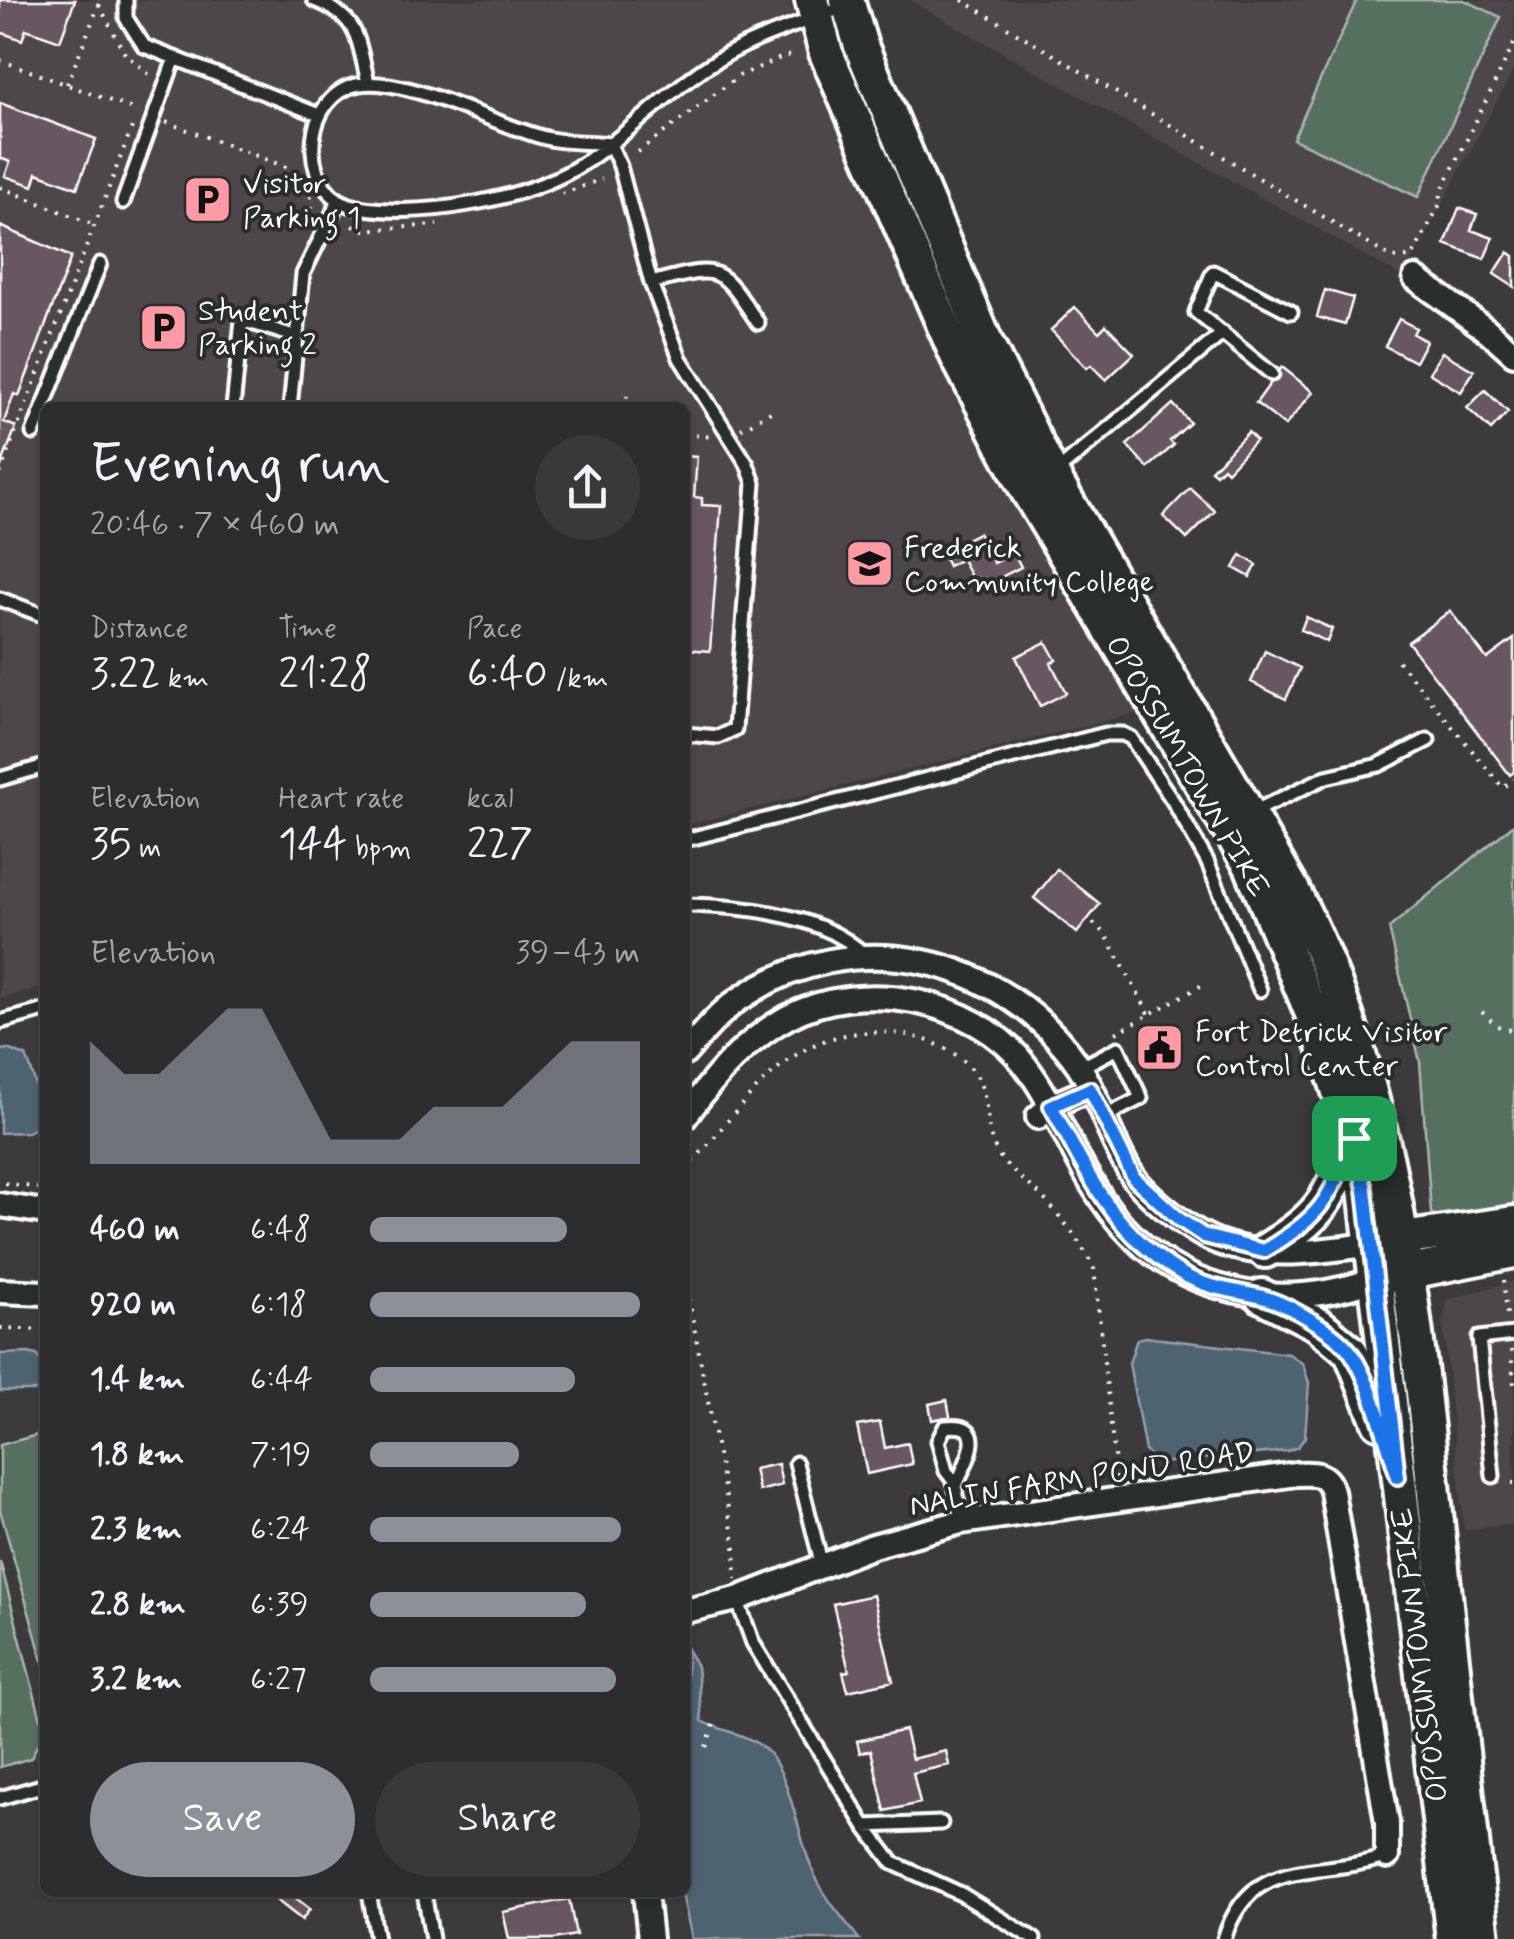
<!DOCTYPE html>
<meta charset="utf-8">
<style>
:root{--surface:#2d2c2e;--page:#39383a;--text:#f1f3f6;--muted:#a7a7aa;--line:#48484a;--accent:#8c9099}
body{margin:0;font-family:Mynerve,sans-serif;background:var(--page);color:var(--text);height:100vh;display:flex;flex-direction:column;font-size:38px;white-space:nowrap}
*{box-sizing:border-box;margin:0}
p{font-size:32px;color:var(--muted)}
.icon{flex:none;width:55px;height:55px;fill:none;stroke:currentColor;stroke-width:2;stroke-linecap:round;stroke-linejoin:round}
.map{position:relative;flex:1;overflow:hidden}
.panel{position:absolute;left:40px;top:402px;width:650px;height:1495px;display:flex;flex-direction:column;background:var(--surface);border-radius:15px;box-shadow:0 2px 8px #0004,0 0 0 2px var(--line)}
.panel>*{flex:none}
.pin{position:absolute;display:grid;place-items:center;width:85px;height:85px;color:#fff;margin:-42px;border-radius:20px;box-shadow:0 5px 15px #0006}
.round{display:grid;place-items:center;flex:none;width:105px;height:105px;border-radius:52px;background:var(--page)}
.summary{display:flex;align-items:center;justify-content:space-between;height:170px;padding:0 50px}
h1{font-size:55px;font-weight:600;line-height:75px}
.metrics{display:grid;grid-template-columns:repeat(3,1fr);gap:15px;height:170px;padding:10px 50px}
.metrics div{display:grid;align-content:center}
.metrics b{font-size:42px;font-weight:600}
.metrics small{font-size:28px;font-weight:400}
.metrics p{font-size:28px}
.chart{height:280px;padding:20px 50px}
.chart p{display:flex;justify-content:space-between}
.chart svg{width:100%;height:180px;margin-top:10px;fill:var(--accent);opacity:.7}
.action{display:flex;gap:20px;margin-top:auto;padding:20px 50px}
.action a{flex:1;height:115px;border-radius:60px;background:var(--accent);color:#fff;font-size:40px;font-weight:600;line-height:115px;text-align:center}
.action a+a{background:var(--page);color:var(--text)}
ul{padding:0 50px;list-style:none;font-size:32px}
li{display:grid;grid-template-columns:160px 120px 1fr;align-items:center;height:75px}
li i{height:25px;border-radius:12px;background:var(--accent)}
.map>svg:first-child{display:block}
.built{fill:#4d474c}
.green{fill:#56705e;stroke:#aab8ae;stroke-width:2.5}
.water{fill:#4e6372;stroke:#95a1aa;stroke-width:2.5}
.building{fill:#675761;stroke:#fff;stroke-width:2.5}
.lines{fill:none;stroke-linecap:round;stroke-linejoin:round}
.lane-casing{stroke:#fff;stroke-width:19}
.street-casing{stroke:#fff;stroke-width:30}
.secondary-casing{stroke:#fff;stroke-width:40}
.path{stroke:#fff;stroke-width:4;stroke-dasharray:2.5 8;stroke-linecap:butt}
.lane{stroke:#2a2d2e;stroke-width:11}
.street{stroke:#2a2d2e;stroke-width:22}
.secondary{stroke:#2a2d2e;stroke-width:32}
.route-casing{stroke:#fff;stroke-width:20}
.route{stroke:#1a73e8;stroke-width:12}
.labels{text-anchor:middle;stroke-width:8;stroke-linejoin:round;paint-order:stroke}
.poi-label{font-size:30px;fill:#fff;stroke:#2a2d2e;text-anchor:start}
.street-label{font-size:30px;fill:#fff;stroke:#2a2d2e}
</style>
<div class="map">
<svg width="1514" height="1939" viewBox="0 0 1514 1939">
<rect width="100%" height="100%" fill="#3c3a3d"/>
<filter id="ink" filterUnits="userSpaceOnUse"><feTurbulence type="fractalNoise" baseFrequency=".01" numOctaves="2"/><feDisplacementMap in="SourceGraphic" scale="20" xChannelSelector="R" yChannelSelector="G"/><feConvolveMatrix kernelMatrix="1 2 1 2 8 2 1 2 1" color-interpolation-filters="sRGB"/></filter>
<g filter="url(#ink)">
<!-- built -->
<path class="built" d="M0,0H788L898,271L959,396L1141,712L685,825V408H45V987L0,998Z
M909,0H1514V69L1403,277Z
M1514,1281V1524L1464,1530L1443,1323L1447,1300Z"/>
<!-- green -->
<path class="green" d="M1357,0H1464L1501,17L1418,197L1293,139Z
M1514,824V1207L1456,1226L1431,1213L1420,1062L1389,928Z
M45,1433V1669L0,1510V1445Z
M0,1561L44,1731L31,1758L0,1767Z"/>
<!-- water -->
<path class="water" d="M7,1049L26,1056C34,1076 45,1107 35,1128L27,1132L0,1133V1050Z
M1145,1337L1289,1354L1303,1364L1309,1383L1305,1437L1298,1447L1287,1451L1160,1463L1145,1451L1129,1363L1137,1339Z
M28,1353L37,1355L45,1367V1391H0V1354Z
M687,1649L697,1666L702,1721C723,1732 747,1733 766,1750C790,1772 799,1842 814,1874C825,1898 843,1918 859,1939H692L682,1893L685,1892Z"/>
<!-- building -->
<path class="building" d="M0,0H75L60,41L26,29L22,40L0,32Z
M0,103L96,139L77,188L37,173L33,186L5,176L10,162L0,158Z
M1459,208L1477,214L1471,230L1493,238L1484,259L1445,244Z
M0,226L71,257L19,396L14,394L4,422L16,427L0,469Z
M1508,252L1514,256V287L1494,274Z
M1325,290L1353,298L1345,325L1317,317Z
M1075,307L1099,332L1106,325L1134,354L1106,380L1091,365L1087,368L1051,330Z
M1399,319L1416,328L1413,334L1426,341L1415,362L1385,346Z
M1442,352L1474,371L1461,392L1429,373Z
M1282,367L1313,392L1285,426L1256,403Z
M1485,390L1508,412L1491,430L1467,408Z
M1173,404L1190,423L1170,441L1174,445L1148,468L1127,445Z
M1248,432L1256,440L1227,471L1223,467L1216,474L1211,470Z
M685,456L697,457L694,497L702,498V505L721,506L710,651L685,649Z
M1190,488L1215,511L1187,539L1163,516Z
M978,533L994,563L1014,553L1021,567L977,589L962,559L948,566L941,552Z
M1241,555L1257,565L1250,577L1234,568Z
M1450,611L1487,659L1514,639V772L1510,775L1408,642Z
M1306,617L1332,629L1327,642L1301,630Z
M1046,642L1056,660L1051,663L1066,693L1040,706L1016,657Z
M1265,651L1300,668L1286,699L1251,682Z
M1057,869L1100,904L1077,933L1034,898Z
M947,1400L950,1416L932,1420L929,1404Z
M880,1422L885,1448L908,1443L912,1464L867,1474L857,1426Z
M778,1464L782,1485L759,1491L754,1469Z
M873,1595L893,1681L848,1691L843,1672L849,1671L833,1604Z
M905,1730L912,1759L946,1751L949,1765L913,1773L920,1803L885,1811L871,1750L860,1753L857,1741Z
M266,1892H288L310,1909L302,1920Z
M569,1899L576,1935L554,1939H509L503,1912Z"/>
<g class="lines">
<defs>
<path id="lane" d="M126,0V18L144,46L319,115
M314,0C360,18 357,38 368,82
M610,144C591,142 569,143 550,139C496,128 397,68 349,87C299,107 300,198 358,207C425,218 528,200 584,163C631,133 669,89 716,61C758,35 803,24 848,5
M610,144L620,166L651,283L680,358L747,464L754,483L735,729L718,737L685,734
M123,202L175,58
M651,283C721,265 718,263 758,323
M1272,374L1196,312L1213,272L1291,312
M233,408L242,320L297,337
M290,408L303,274L338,202
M33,433L100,264
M1055,473L1223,333
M0,599L45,616
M0,779L45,766
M1251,813L1326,777L1379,765L1428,740
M685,840L1106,734H1123L1131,738L1173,801L1207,861L1260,990
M685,905C743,906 825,914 867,957
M0,1022L45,1010
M1080,1068L1118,1048L1141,1098L1104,1117
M796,1463L822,1566
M1493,1476L1479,1338L1514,1334
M956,1484L946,1471L938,1441L945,1427C998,1420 957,1475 956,1488C956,1499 960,1511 961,1522
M737,1599L753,1643L865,1826L893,1863L961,1894L1034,1939
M0,1798L45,1785
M865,1826L941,1823
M369,1892L377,1939
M424,1892L432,1939
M1224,1939C1251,1852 1319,1880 1387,1856"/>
<path id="street" d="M1415,278L1488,331L1514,354
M685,1053C701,1035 718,1014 738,1000C852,921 1002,955 1079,1066C1101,1100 1110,1141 1132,1175C1145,1194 1181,1223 1201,1234C1251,1262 1318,1252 1372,1244
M685,1117C714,1077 744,1041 788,1017C862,978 973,998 1025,1065C1053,1101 1068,1145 1092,1184C1154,1289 1264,1318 1376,1279
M1038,1117L1051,1106L1090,1089
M0,1205L45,1212
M0,1291L45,1293
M685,1611L737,1599L873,1546L961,1522L1296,1474C1314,1473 1326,1472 1332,1491L1387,1823V1856
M645,1892L650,1939"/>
<path id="secondary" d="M812,0L826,53L957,356L1027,490L1251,866L1318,1028L1354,1137L1365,1189L1453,1939
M847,0L861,46L986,343L1052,475L1290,885C1390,1075 1412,1283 1434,1494C1450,1642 1466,1791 1483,1939
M1381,1242L1514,1223
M1265,1251C1325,1213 1327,1202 1354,1137
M1390,1276L1514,1251
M1262,1296L1319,1325L1351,1352L1379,1422"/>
</defs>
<!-- lane casing -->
<use href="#lane" class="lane-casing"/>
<!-- street casing -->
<use href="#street" class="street-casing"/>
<!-- secondary casing -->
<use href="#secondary" class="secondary-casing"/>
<!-- path -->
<path class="path" d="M962,0L1392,258L1412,257L1440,204L1441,192L1514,44
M99,5L125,54L151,76
M0,60L138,111
M67,84L101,0
M166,122L302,173
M638,152L739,76L785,56L797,55
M0,187L94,225
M562,194L602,179
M311,196L312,212
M353,226L362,230L437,225
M517,408L518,402
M626,408L627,396
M741,429L776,409
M685,434L712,437
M0,473L132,127
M1398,661L1503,788L1514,779
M1093,923L1105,933L1149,1014
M1482,1012L1497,1026L1514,1031
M1116,1033L1202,985
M685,1168C701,1155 713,1138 726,1123C774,1066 813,1026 893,1033C920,1035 957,1049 974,1072C991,1095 983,1128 997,1152C1007,1169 1021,1177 1035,1190C1057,1211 1081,1241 1094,1269L1117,1482
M5,1183L45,1189
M685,1278L735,1546L736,1579
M1504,1280L1507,1315
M0,1328L45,1330
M1511,1350L1514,1385
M1512,1483H1514
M706,1747L714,1724"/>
<!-- lane -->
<use href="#lane" class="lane"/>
<!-- street -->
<use href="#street" class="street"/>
<!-- secondary -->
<use href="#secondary" class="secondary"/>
</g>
</g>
<g class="lines" filter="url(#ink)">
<defs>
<path id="route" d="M1090,1089L1134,1178L1180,1220L1204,1236L1264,1251C1325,1213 1327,1202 1354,1138L1365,1190L1398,1477C1386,1442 1370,1377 1349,1350C1333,1330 1283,1301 1258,1296C1230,1290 1203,1287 1179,1272C1110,1229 1088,1173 1051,1106Z"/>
</defs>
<!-- route casing -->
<use href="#route" class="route-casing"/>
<!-- route -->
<use href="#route" class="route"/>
</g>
<!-- icons -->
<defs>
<symbol id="parking-square" viewBox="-11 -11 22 22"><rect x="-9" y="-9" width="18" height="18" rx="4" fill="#ff9aa2" stroke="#2a2d2e"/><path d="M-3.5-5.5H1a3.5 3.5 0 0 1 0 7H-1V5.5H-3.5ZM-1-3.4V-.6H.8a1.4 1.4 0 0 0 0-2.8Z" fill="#111"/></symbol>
<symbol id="university-square" viewBox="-11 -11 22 22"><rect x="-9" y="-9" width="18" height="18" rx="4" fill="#ff9aa2" stroke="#2a2d2e"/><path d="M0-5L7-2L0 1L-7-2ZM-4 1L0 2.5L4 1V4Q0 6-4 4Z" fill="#111"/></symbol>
<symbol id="civic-square" viewBox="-11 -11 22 22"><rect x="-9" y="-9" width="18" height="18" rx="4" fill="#ff9aa2" stroke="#2a2d2e"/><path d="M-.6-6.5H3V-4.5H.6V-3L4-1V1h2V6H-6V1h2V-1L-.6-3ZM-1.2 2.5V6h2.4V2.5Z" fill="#111"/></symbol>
</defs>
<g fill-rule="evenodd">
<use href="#parking-square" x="180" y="172" width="55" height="55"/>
<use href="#parking-square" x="136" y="300" width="55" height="55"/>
<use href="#university-square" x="842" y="536" width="55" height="55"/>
<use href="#civic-square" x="1132" y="1020" width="55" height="55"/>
</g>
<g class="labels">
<!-- poi labels -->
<g class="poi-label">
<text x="243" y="193">Visitor<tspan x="243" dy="34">Parking 1</tspan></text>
<text x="198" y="320">Student<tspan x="198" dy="34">Parking 2</tspan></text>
<text x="904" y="557">Frederick<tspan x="904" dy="34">Community College</tspan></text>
<text x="1195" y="1041">Fort Detrick Visitor<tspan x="1195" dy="34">Control Center</tspan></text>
</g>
<!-- street labels -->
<g class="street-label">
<text transform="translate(1188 766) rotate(60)" y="10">OPOSSUMTOWN PIKE</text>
<text transform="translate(1082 1478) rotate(-9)" y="10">NALIN FARM POND ROAD</text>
<text transform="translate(1419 1655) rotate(-97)" y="10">OPOSSUMTOWN PIKE</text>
</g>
</g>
</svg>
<div class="pin" style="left:1354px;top:1138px;background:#1e9e55"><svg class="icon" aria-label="arrive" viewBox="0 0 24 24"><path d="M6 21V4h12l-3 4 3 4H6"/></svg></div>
<section class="panel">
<div class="summary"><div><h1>Evening run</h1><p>20:46 · 7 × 460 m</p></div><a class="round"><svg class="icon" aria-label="share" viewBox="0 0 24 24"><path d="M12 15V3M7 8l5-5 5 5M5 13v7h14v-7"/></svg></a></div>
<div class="metrics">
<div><p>Distance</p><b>3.22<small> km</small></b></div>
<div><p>Time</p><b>21:28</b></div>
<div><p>Pace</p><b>6:40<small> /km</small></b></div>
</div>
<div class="metrics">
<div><p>Elevation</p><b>35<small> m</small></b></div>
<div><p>Heart rate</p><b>144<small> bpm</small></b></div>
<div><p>kcal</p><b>227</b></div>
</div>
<div class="chart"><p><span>Elevation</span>39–43 m</p>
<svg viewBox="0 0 160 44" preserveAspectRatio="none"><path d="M0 44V14L10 22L20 22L30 14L40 6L50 6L60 22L70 38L80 38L90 38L100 30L110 30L120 30L130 22L140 14L150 14L160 14V44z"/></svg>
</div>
<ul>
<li><b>460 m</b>6:48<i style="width:73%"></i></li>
<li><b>920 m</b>6:18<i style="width:100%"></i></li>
<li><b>1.4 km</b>6:44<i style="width:76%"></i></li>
<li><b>1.8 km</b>7:19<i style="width:55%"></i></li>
<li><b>2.3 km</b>6:24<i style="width:93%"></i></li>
<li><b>2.8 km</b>6:39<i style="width:80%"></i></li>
<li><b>3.2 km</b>6:27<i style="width:91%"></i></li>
</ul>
<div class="action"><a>Save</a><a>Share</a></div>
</section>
</div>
